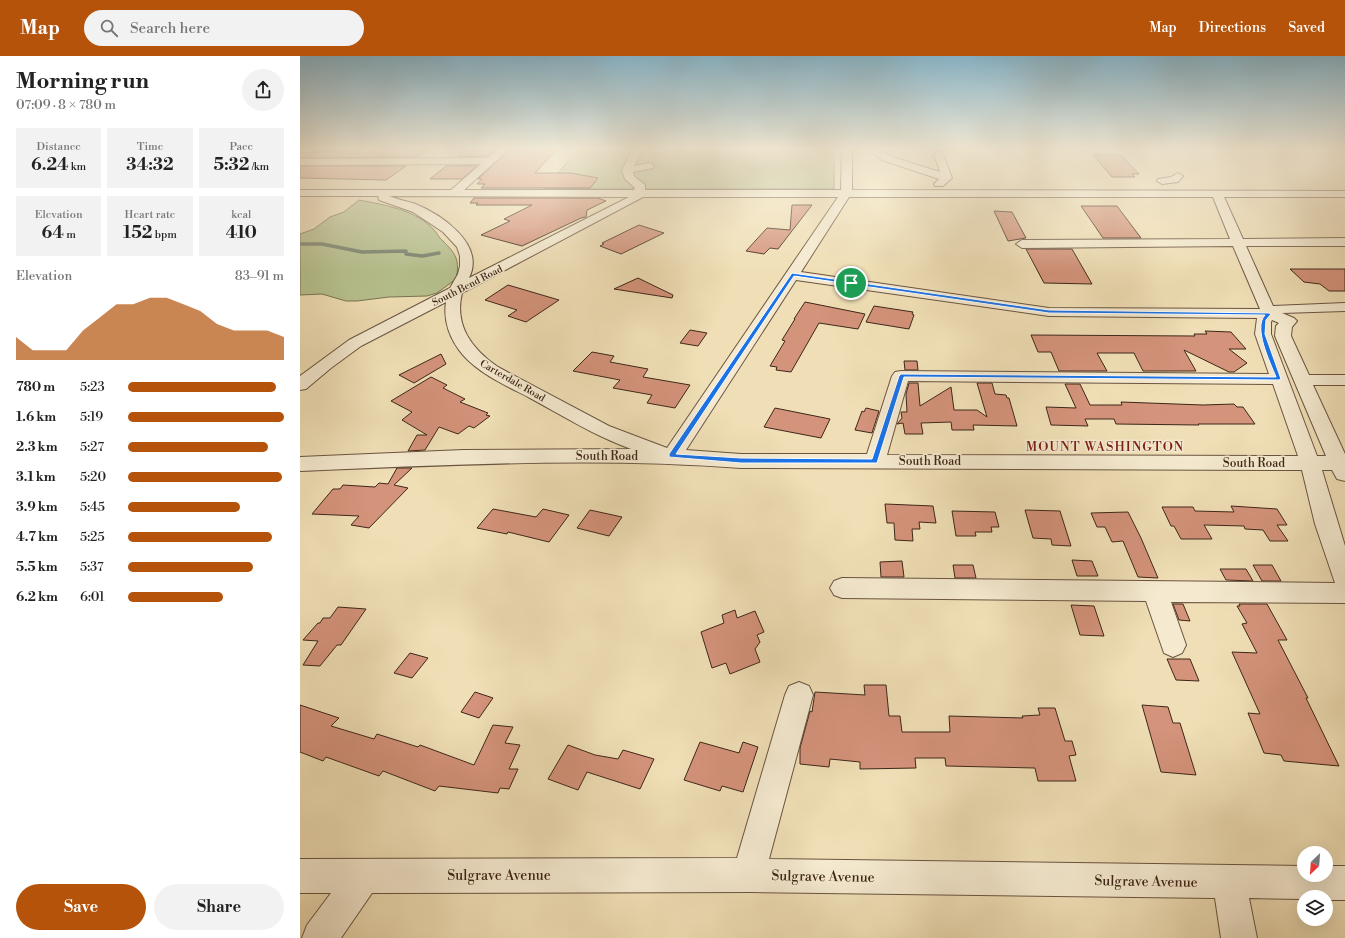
<!DOCTYPE html>
<meta charset="utf-8">
<style>
:root{--surface:#fff;--page:#f2f2f2;--text:#222;--muted:#767676;--accent:#b45309}
body{margin:0;font-family:"Libre Bodoni",serif;background:var(--page);color:var(--text);height:100vh;display:flex;flex-direction:column;font-size:15px;white-space:nowrap}
*{box-sizing:border-box;margin:0}
p{font-size:13px;color:var(--muted)}
.icon{flex:none;width:22px;height:22px;fill:none;stroke:currentColor;stroke-width:2;stroke-linecap:round;stroke-linejoin:round}
.map{position:relative;flex:1;overflow:hidden}
.sheet{display:flex;flex-direction:column;background:var(--surface);width:300px}
.sheet>*{flex:none}
.needle{width:26px;rotate:205deg}
.buttons{position:absolute;left:997px;top:790px;display:grid;gap:8px}
.buttons a{display:grid;place-items:center;width:36px;height:36px;border-radius:50%;background:var(--surface);box-shadow:0 4px 16px #0002;font-size:20px}
.pin{position:absolute;display:grid;place-items:center;width:34px;height:34px;color:#fff;margin:-17px;border:2px solid #fff;border-radius:50%;box-shadow:0 1px 4px #0007}
.round{display:grid;place-items:center;flex:none;width:42px;height:42px;border-radius:21px;background:var(--page)}
.summary{display:flex;align-items:center;justify-content:space-between;height:68px;padding:0 16px}
h1{font-size:22px;font-weight:700;line-height:30px}
.metrics{display:grid;grid-template-columns:repeat(3,1fr);gap:6px;height:68px;padding:4px 16px}
.metrics div{display:grid;align-content:center;border-radius:0px;background:var(--page);text-align:center}
.metrics b{font-size:17px;font-weight:700}
.metrics small{font-size:11px;font-weight:400}
.metrics p{font-size:11px}
.chart{height:112px;padding:8px 16px}
.chart p{display:flex;justify-content:space-between}
.chart svg{width:100%;height:72px;margin-top:4px;fill:var(--accent);opacity:.7}
.action{display:flex;gap:8px;margin-top:auto;padding:8px 16px}
.action a{flex:1;height:46px;border-radius:24px;background:var(--accent);color:#fff;font-size:16px;font-weight:700;line-height:46px;text-align:center}
.action a+a{background:var(--page);color:var(--text)}
ul{padding:0 16px;list-style:none;font-size:13px}
li{display:grid;grid-template-columns:64px 48px 1fr;align-items:center;height:30px}
li i{height:10px;border-radius:5px;background:var(--accent)}
header{display:flex;align-items:center;gap:24px;box-sizing:border-box;height:56px;padding:0 20px;background:var(--accent);color:#fff}
header strong{font-size:19px}
nav{display:flex;gap:22px;margin-inline-start:auto;font-size:14px}
.search{width:280px;height:36px;background:var(--page);display:flex;align-items:center;gap:10px;box-sizing:border-box;padding:0 14px;border-radius:22px;color:var(--muted);font-size:15px}
main{display:flex;flex:1;min-height:0}
.map>svg:first-child{display:block}
.green{fill:#b7c290;stroke:#7a7454}
.lines{fill:none;stroke-linecap:round;stroke-linejoin:round}
.stream{stroke:#76816e;stroke-width:3.5}
.building{fill:#d4937b;stroke:#3e2618}
.minor-casing{stroke:#6a5440;stroke-width:2}
.minor{fill:#f5ead0;fill-rule:evenodd}
.route{fill:#1a73e8;stroke:#fff;fill-rule:evenodd}
.labels{text-anchor:middle;stroke-width:3;stroke-linejoin:round;paint-order:stroke}
.far-street-label{font-size:10px;fill:#3e2618;stroke:#f5ead0}
.street-label{font-size:12px;fill:#3e2618;stroke:#f5ead0}
.neighbourhood-label{font-size:13px;letter-spacing:1px;fill:#7a1f14;stroke:#f5ead0}
.near-street-label{font-size:14px;fill:#3e2618;stroke:#f5ead0}
</style>
<header>
<strong>Map</strong>
<div class="search"><svg class="icon" aria-label="search" viewBox="0 0 24 24"><circle cx="10" cy="10" r="6"/><path d="M15 15l6 6"/></svg>Search here</div>
<nav><a>Map</a><a>Directions</a><a>Saved</a></nav>
</header>
<main>
<section class="sheet">
<div class="summary"><div><h1>Morning run</h1><p>07:09 · 8 × 780 m</p></div><a class="round"><svg class="icon" aria-label="share" viewBox="0 0 24 24"><path d="M12 15V3M7 8l5-5 5 5M5 13v7h14v-7"/></svg></a></div>
<div class="metrics">
<div><p>Distance</p><b>6.24<small> km</small></b></div>
<div><p>Time</p><b>34:32</b></div>
<div><p>Pace</p><b>5:32<small> /km</small></b></div>
</div>
<div class="metrics">
<div><p>Elevation</p><b>64<small> m</small></b></div>
<div><p>Heart rate</p><b>152<small> bpm</small></b></div>
<div><p>kcal</p><b>410</b></div>
</div>
<div class="chart"><p><span>Elevation</span>83–91 m</p>
<svg viewBox="0 0 160 44" preserveAspectRatio="none"><path d="M0 44V30L10 38L20 38L30 38L40 26L50 18L60 10L70 10L80 6L90 6L100 10L110 14L120 22L130 26L140 26L150 26L160 30V44z"/></svg>
</div>
<ul>
<li><b>780 m</b>5:23<i style="width:95%"></i></li>
<li><b>1.6 km</b>5:19<i style="width:100%"></i></li>
<li><b>2.3 km</b>5:27<i style="width:90%"></i></li>
<li><b>3.1 km</b>5:20<i style="width:99%"></i></li>
<li><b>3.9 km</b>5:45<i style="width:72%"></i></li>
<li><b>4.7 km</b>5:25<i style="width:92%"></i></li>
<li><b>5.5 km</b>5:37<i style="width:80%"></i></li>
<li><b>6.2 km</b>6:01<i style="width:61%"></i></li>
</ul>
<div class="action"><a>Save</a><a>Share</a></div>
</section>
<div class="map">
<svg width="1045" height="882" viewBox="0 0 1045 882">
<rect width="100%" height="100%" fill="#f0dfb6"/>
<filter id="stains"><feTurbulence type="fractalNoise" baseFrequency=".005" numOctaves="4"/><feColorMatrix values="0 0 0 0 .2 0 0 0 0 .09 0 0 0 0 .02 0 0 0 .5 -.17"/></filter>
<radialGradient id="worn" r=".72"><stop offset=".6" stop-color="#630" stop-opacity="0"/><stop offset="1" stop-color="#630" stop-opacity=".3"/></radialGradient>
<!-- green -->
<path class="green" d="M278,93H534V133H245Z
M59,144C85,149 117,154 135,175C138,179 140,183 143,185C156,198 160,204 156,223L137,237L127,240L89,241L57,245H46L22,238L0,239V178L14,173L30,161L44,156Z"/>
<g class="lines">
<!-- stream -->
<path class="stream" d="M0,188H22L62,196L106,195V198L122,200L139,197"/>
</g>
<!-- building -->
<path class="building" d="M25,93H129L118,101L0,102V96H19Z
M166,93H197L187,100L157,101Z
M210,93L256,94L235,117H270L298,122L290,132H181L185,128H177L182,123H178Z
M793,99H821L839,118H832L835,121H812Z
M0,110H106L86,124L0,122Z
M146,110H177L162,123H130Z
M174,142H298L306,145L287,154L286,161L281,162L222,190L181,179L210,165L204,163L232,149H176L178,147H170Z
M492,149H512L478,193L470,192L464,198L446,195L467,172L490,174Z
M781,150H817L841,182H803Z
M694,155L712,156L726,182L708,185Z
M339,169L364,177L321,198L300,190L304,188L302,187Z
M726,193H772L792,228L744,227Z
M990,213H1045V235H1029L1020,228L1004,226Z
M338,222L373,239L372,242L314,233Z
M208,229L259,244L226,266L208,260L217,254L185,244Z
M505,246L565,258L558,273L519,267L491,316L476,314L477,311L470,310L485,285L482,284L495,263H494Z
M574,250L613,256L612,258L614,259L609,273L566,266Z
M390,274L407,277L398,290L380,287Z
M905,275L931,276L946,293H929L947,307L934,316H929L884,294L896,315H843L834,297H797L807,315H759L751,296H738L731,279L895,280L894,278H907Z
M292,296L314,300L310,306L348,313L343,321L390,329L375,352L347,347L352,339L313,332L320,324L273,315Z
M141,298L146,308L114,327L99,319Z
M604,305H617L618,314H605Z
M131,321L147,329L143,332L165,343L160,346L188,357L186,359L190,360L174,372L169,370L158,378L139,371L125,394L108,395L117,379H127L102,364L112,356L91,345Z
M609,327H618L620,350L651,331L654,354H677L687,361L677,327H692L695,338L706,339L707,342H709L717,370L673,369L674,374H652L651,366L621,367L623,378H605L603,367L597,368L602,362L601,356H607L606,338Z
M765,328H780L790,349H822L821,346L903,349L934,348L937,351H943L955,368H898L899,369L816,368L814,363H785L788,370L751,369L746,351L776,352Z
M475,352L530,363L521,382L464,371Z
M566,352L579,355L572,377L555,374L562,355L564,356Z
M97,412H112L94,429L108,432L69,472L51,469L59,460L12,458L33,433H40L43,429L75,431L79,427L88,428Z
M585,448L633,450L636,467L619,466L620,473H612L613,485L595,484L594,467H587Z
M931,450L977,453L987,469H977L988,485H970L963,474L945,473L944,470L904,469L912,483H881L874,470H871L862,451H893L895,455L934,456Z
M193,453L236,461L243,453L269,459L249,486L208,476L207,478L177,472Z
M290,454L322,461L309,480L277,472Z
M725,454L760,455L771,490L752,489L751,483L733,482Z
M652,455L695,456L699,471H691L692,476H675L676,480H656Z
M828,456L841,482L858,522L838,521L823,485L812,486L805,471H797L791,457Z
M772,504L792,505L798,520H777Z
M602,505L604,521H581L580,506Z
M653,509H673L676,522H655Z
M953,509H972L981,525H962Z
M920,513H946L953,525L926,524Z
M873,548H883L890,565L879,564Z
M939,548H967L987,584H978L1008,642H1006L1039,710L984,705L981,699L964,697L948,657L960,658L932,596L957,597L942,568L947,567L937,550H940Z
M771,549L794,550L804,580L780,579Z
M38,551L66,553L41,589H37L20,610L3,609L18,585L3,584L18,567H20L23,562H30Z
M435,554L437,562L455,555L464,576L457,579L460,586L455,593L460,606L430,618L426,607L412,612L401,576L424,567L422,559Z
M110,597L128,602L112,622L94,617Z
M867,603H890L899,625L876,624Z
M564,629H586L589,660H600L602,676H650L649,660L723,662L722,660L740,659L738,652H755L765,685H772L776,699L769,700L776,725H738L735,712L646,710L645,702H615L616,712L560,713V706L530,703L529,711L500,708V692L510,655L512,656L515,636L565,639Z
M175,636L193,642L179,662L161,656Z
M0,649L39,662L31,670L74,683L77,678L118,691L120,689L174,709L193,669L213,671L205,687L220,689L209,713H218L209,733L200,732L198,737L139,730L135,735L83,715L79,720L26,701L23,705L0,696Z
M842,649L868,651L873,667H880L896,719L861,716Z
M400,686L439,697L443,686L458,691L443,736L422,730L420,735L384,724Z
M268,689L295,699L318,703L323,694L354,703L340,733L287,716L278,734L248,723Z"/>
<g class="lines">
<defs>
<path id="minor" d="M199,93H209L164,134H334L335,132L325,123L322,114L333,93H343L334,110L349,107L354,110L353,112L333,116L334,120L345,129V134H541L542,93H552V134L1045,135V141H924L943,183L1045,182V190H946L973,250L1045,247V255L982,257L994,262L997,265L992,271L991,280L1009,319H1045V329H1013L1045,398V425L1037,423L1032,414H1022L1045,490V547L871,546L886,589L882,597L873,601L864,597L846,545L542,542L534,539L530,532L534,525L542,522L1035,527L1015,468L1002,414L441,412C294,401 147,409 0,415V401L163,394L331,393C295,380 263,360 230,342C207,330 181,319 163,299C150,284 143,265 146,246L61,290L31,312L6,333L0,334V320L49,284L150,232L158,218L160,210V200L157,191L143,176L113,156L79,144L78,140H0V134H151L181,108L0,109V103L188,102ZM89,140L329,141L169,222C186,188 141,158 113,147C105,145 96,143 89,140ZM343,141H538L367,392L309,370L198,311C172,293 154,270 162,237ZM549,141H913L930,183L722,184L716,188L722,192L933,190L960,253L749,252L501,216ZM496,224L749,260L957,262L955,278L969,318L601,315L595,316L592,320L567,398H441L386,394ZM972,264L979,267L976,270L975,280L1026,400H1017L971,278V266ZM608,325L973,328L998,400L587,399Z
M568,93H579L590,100L640,116L634,98L639,95L642,96L652,122L643,130H635L634,128L639,123L582,104Z
M878,117L883,120L878,126L862,128L857,125L858,123L871,121Z
M499,626L509,630L513,639L469,803L1004,810V819H1026V810H1045V844H1026V841H1004V843L949,842L957,882H921L915,842L451,836L72,837L41,882H2L7,869L31,837H0V803L437,802L485,639L489,630Z"/>
</defs>
<!-- minor casing -->
<use href="#minor" class="minor-casing"/>
<!-- minor -->
<use href="#minor" class="minor"/>
</g>
<!-- sky -->
<linearGradient id="sky" x2="0" y2="1"><stop stop-color="#89b8ce"/><stop offset="0.43" stop-color="#f8f1de"/><stop offset="1" stop-color="#f8f1de" stop-opacity="0"/></linearGradient>
<rect width="1045" height="216" fill="url(#sky)"/>
<!-- route -->
<path class="route" d="M492,217L749,254L969,257L971,258L966,264L965,278L981,323L979,324L604,321L577,407H441L369,401V398ZM494,220L749,257L965,259C953,272 970,306 976,321L601,318L599,320L572,403L441,402L376,398Z"/>
<g class="labels">
<!-- far-street labels -->
<g class="far-street-label">
<text transform="translate(167 229) rotate(-27)" y="4">South Bend Road</text>
<text transform="translate(213 324) rotate(30)" y="4">Carterdale Road</text>
</g>
<!-- street labels -->
<g class="street-label">
<text x="307" y="404">South Road</text>
<text x="630" y="409">South Road</text>
<text x="954" y="411">South Road</text>
</g>
<!-- neighbourhood labels -->
<g class="neighbourhood-label">
<text x="805" y="395">MOUNT WASHINGTON</text>
</g>
<!-- near-street labels -->
<g class="near-street-label">
<text x="199" y="824">Sulgrave Avenue</text>
<text transform="translate(523 820) rotate(1)" y="5">Sulgrave Avenue</text>
<text transform="translate(846 825) rotate(1)" y="5">Sulgrave Avenue</text>
</g>
</g>
<rect width="100%" height="100%" filter="url(#stains)"/>
<rect width="100%" height="100%" fill="url(#worn)"/>
</svg>
<div class="buttons">
<a><svg class="needle" viewBox="-14 -14 28 28"><path d="M0-13l5 13h-10z" fill="#e53935"/><path d="M0 13l5-13h-10z" fill="#767676"/></svg></a>
<a><svg class="icon" aria-label="layers" viewBox="0 0 24 24"><path d="M12 4l9 5-9 5-9-5zM3 14l9 5 9-5"/></svg></a>
</div>
<div class="pin" style="left:551px;top:227px;background:#1e9e55"><svg class="icon" aria-label="arrive" viewBox="0 0 24 24"><path d="M6 21V4h12l-3 4 3 4H6"/></svg></div>
</div>
</main>
